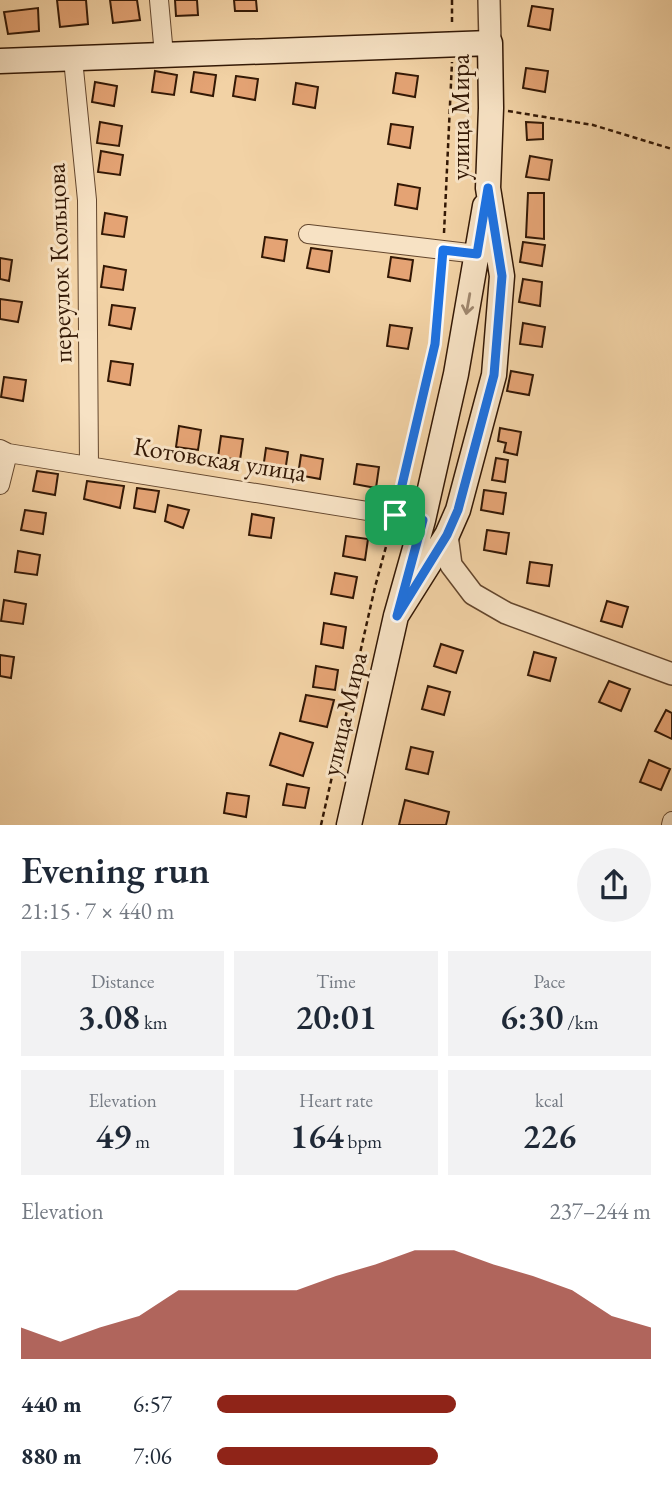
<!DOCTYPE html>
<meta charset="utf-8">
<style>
:root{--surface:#fff;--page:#f2f2f3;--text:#1f2937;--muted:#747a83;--accent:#8f2418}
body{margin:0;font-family:"EB Garamond",serif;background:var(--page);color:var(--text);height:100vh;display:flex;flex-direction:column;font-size:26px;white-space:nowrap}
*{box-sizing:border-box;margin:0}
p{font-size:23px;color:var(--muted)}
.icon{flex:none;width:38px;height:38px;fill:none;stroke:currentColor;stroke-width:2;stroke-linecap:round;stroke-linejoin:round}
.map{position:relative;height:825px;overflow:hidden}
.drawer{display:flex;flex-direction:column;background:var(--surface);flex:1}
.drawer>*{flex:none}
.pin{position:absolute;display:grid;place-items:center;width:60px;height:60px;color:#fff;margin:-30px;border-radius:14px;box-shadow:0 4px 10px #0006}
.round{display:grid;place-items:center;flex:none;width:74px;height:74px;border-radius:37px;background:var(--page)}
.summary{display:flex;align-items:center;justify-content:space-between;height:119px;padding:0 21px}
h1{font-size:38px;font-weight:600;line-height:52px}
.stats{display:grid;grid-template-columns:repeat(3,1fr);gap:10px;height:119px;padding:7px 21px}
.stats div{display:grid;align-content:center;border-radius:0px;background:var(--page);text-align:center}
.stats b{font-size:35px;font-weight:600}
.stats small{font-size:19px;font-weight:400}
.stats p{font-size:19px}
.chart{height:196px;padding:14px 21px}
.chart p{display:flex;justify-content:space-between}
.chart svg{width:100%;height:126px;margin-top:7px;fill:var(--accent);opacity:.7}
ul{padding:0 21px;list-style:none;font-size:23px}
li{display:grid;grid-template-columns:112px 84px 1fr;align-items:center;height:52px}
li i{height:18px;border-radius:9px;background:var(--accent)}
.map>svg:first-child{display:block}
.building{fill:#e4a374;stroke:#331805;stroke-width:2}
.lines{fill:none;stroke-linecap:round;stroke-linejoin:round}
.minor-casing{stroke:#63462d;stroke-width:20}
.tertiary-casing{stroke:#63462d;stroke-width:24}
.secondary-casing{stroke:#331805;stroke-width:27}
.path{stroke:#331805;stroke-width:2.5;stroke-dasharray:5 3.5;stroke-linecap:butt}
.minor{stroke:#f7e2c4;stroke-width:18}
.tertiary{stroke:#f7e2c4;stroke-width:21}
.secondary{stroke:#f7e2c4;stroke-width:24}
.oneway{stroke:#9f876e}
.route-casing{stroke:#fff;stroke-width:14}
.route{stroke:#1a73e8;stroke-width:9}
.labels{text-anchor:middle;stroke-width:6;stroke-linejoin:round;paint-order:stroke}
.street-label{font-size:26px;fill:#331805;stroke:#f7e2c4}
</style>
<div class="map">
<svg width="672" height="825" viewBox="0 0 672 825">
<rect width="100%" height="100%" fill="#f2d2a5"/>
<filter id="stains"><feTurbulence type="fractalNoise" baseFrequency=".00286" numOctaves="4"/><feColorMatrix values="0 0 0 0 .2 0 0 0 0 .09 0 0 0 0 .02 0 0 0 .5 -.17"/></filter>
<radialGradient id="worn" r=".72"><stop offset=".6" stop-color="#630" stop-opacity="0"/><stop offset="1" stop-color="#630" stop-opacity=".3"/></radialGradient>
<!-- building -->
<path class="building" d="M57,0H86L88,24L60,27Z
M110,0H137L140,20L113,23Z
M175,0H197L198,15L176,16Z
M234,0H256L257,11H235Z
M532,6L553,9L550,30L528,26Z
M38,8L39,31L8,34L4,12Z
M526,68L548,71L545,92L523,88Z
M155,71L177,75L174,95L152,92Z
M194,72L216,75L213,96L191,92Z
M396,73L418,76L415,97L393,93Z
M236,76L258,79L255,100L233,96Z
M95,82L117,86L114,106L92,102Z
M296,83L318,87L315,108L293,104Z
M100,122L122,126L119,146L97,143Z
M526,122L543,123V139L527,140Z
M391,124L413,127L410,148L388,144Z
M101,151L123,155L120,175L98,172Z
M530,156L552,160L549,180L526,177Z
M398,184L420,188L417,209L395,205Z
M528,193H544V239L526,237Z
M105,213L127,217L124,237L102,234Z
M265,237L287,240L284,261L262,257Z
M523,242L545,245L542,266L520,262Z
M311,248L332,251L329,272L307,268Z
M391,257L413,260L410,281L388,277Z
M0,258L12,260L9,281L0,279Z
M104,266L126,270L123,290L101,287Z
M523,279L542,282L540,306L519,302Z
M0,299L22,302L18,322L0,319Z
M112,305L135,308L131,329L109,325Z
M523,323L545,327L542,347L520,344Z
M390,325L412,328L408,349L387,346Z
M111,361L133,364L130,385L108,381Z
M511,371L533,375L529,395L507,391Z
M4,377L26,380L23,401L1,397Z
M179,426L201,430L198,450L176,447Z
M500,428L521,432L517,455L504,452L506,443L498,441Z
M221,436L243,439L240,460L218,457Z
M266,448L288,452L285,472L263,469Z
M301,455L323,459L320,479L298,475Z
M496,458L508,460L505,482L492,480Z
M357,464L379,467L376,488L354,484Z
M37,471L58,474L55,495L33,491Z
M87,481L124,486L120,508L84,499Z
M137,488L159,491L155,512L134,508Z
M484,490L506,493L503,514L481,510Z
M168,505L189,510L183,528L165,521Z
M25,510L46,513L43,534L21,530Z
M252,514L274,518L271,538L249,535Z
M487,530L509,533L506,554L484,550Z
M346,536L368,539L365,560L343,556Z
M18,551L40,555L37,575L15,572Z
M530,562L552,565L549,586L527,583Z
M335,573L357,577L353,598L331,594Z
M4,600L26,604L23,624L1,621Z
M607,601L628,607L622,627L601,621Z
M324,623L346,627L343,648L321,644Z
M441,644L463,651L456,673L434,666Z
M534,652L556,658L550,681L528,675Z
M0,655L14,657L11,678L0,676Z
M316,666L338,670L335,690L313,687Z
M609,681L630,689L621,711L599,702Z
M428,686L450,692L444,715L422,709Z
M306,695L334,700L327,727L300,721Z
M666,710L672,713V739L655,731Z
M280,733L313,743L303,776L270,765Z
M411,747L433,752L428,774L406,769Z
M649,760L670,769L661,790L640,782Z
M287,784L309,788L305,808L283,805Z
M227,793L249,796L246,817L224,813Z
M405,800L449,812L446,825H399Z"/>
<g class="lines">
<defs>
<path id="minor" d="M159,0L164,55
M73,59L87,200L89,466
M308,234L477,254
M0,454L8,453L423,520
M0,485L8,453L0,449
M671,825L672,821"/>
<path id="tertiary" d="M489,0L490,43
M447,535L451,565L473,594L506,613L672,674"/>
<path id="secondary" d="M0,61L490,43L491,108L488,188L502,276L494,375L458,510L447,535L396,616
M349,825L396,616L423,520L456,374L485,206"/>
</defs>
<!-- minor casing -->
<use href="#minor" class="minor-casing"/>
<!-- tertiary casing -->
<use href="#tertiary" class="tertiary-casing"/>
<!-- secondary casing -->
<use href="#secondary" class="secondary-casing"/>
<!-- path -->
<path class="path" d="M452,0V24
M508,111L593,125L672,149
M444,233L452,62
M398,502L435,344L442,264
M321,825L375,587L390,532"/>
<!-- minor -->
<use href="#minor" class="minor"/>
<!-- tertiary -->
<use href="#tertiary" class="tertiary"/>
<!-- secondary -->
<use href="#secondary" class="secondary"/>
</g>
<!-- one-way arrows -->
<defs><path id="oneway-shaft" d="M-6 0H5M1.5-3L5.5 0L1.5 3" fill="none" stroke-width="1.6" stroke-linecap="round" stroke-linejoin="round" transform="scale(1.75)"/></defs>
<use class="oneway" href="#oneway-shaft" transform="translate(468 304) rotate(100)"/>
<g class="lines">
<defs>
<path id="route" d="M488,188L502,276L494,375L458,510L447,535L397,616L423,520L395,515L435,344L443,250L477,254Z"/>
</defs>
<!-- route casing -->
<use href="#route" class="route-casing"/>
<!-- route -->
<use href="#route" class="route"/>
</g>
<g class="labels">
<!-- street labels -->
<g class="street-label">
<text transform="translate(460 117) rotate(-90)" y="9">улица Мира</text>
<text transform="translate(59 263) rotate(-92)" y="9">переулок Кольцова</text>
<text transform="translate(220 459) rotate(9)" y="9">Котовская улица</text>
<text transform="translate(344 714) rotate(-77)" y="9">улица Мира</text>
</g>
</g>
<rect width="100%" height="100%" filter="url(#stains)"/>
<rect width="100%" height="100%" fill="url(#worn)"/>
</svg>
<div class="pin" style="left:395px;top:515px;background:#1e9e55"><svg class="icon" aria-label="arrive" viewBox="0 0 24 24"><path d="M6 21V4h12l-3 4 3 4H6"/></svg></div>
</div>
<section class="drawer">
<div class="summary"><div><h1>Evening run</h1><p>21:15 · 7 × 440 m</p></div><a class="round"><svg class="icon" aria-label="share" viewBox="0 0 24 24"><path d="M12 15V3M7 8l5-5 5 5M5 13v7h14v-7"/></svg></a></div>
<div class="stats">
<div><p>Distance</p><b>3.08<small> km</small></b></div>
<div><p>Time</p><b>20:01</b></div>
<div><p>Pace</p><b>6:30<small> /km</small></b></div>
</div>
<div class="stats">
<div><p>Elevation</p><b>49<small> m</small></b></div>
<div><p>Heart rate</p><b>164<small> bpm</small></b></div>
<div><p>kcal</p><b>226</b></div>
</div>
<div class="chart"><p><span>Elevation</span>237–244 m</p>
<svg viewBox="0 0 160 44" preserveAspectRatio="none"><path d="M0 44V33L10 38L20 33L30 29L40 20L50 20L60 20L70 20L80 15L90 11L100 6L110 6L120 11L130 15L140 20L150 29L160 33V44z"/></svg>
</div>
<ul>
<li><b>440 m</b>6:57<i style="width:55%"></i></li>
<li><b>880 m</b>7:06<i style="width:51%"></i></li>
</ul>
</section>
